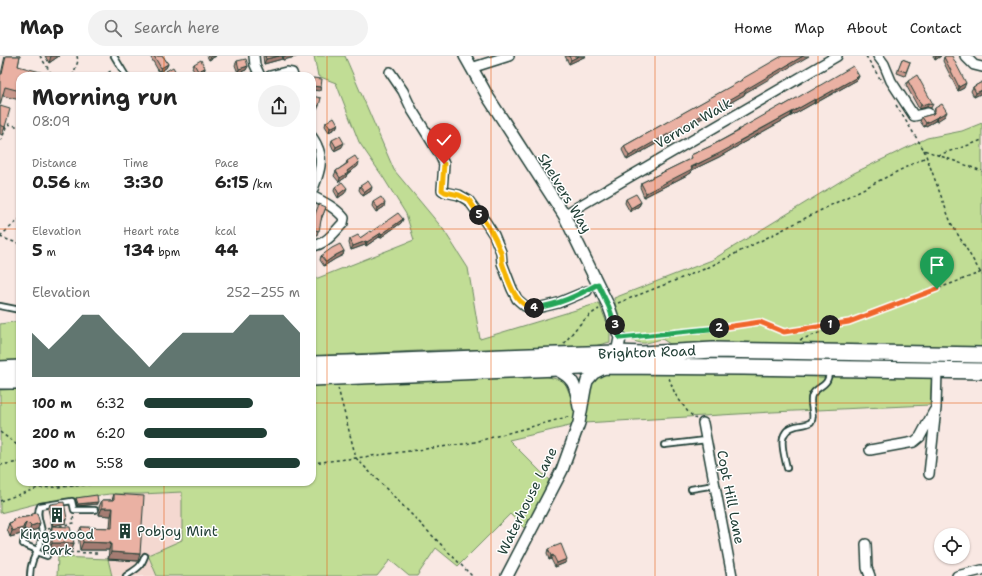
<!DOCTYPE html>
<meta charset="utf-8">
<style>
:root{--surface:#fff;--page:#f2f2f2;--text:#222;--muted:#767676;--line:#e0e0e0;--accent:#1f3d34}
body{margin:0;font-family:"Shantell Sans",sans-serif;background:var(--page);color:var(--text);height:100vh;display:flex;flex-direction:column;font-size:15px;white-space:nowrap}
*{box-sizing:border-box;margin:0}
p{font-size:13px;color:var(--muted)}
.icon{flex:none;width:22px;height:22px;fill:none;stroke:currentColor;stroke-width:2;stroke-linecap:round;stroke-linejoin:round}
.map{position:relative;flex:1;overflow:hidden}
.side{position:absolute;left:16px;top:16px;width:300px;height:414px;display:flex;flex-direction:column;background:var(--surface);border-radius:12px;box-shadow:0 1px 3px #0004}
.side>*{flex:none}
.tools{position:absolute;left:934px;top:472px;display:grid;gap:8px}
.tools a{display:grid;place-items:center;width:36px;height:36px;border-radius:50%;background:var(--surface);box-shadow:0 1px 3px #0004;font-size:20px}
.pin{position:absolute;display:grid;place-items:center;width:34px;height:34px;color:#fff;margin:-41px -17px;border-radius:50% 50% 50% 0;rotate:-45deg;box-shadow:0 0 4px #0007}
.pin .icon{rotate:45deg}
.km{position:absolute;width:20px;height:20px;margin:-10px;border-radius:50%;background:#222;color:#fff;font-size:11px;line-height:20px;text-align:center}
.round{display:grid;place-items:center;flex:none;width:42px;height:42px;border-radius:21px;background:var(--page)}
.summary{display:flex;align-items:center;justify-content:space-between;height:68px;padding:0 16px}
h1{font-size:22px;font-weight:700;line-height:30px}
.stats{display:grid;grid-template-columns:repeat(3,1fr);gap:6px;height:68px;padding:4px 16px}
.stats div{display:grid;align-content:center}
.stats b{font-size:17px;font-weight:700}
.stats small{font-size:11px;font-weight:400}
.stats p{font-size:11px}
.chart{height:112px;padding:8px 16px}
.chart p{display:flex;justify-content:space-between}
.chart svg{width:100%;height:72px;margin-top:4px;fill:var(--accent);opacity:.7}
ul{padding:0 16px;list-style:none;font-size:13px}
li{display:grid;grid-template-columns:64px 48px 1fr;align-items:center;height:30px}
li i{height:10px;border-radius:5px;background:var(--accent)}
header{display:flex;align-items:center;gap:24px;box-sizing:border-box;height:56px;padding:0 20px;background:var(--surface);border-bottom:1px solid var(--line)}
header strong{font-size:19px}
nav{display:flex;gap:22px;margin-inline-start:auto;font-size:14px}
.search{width:280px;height:36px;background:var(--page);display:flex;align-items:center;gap:10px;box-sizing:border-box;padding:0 14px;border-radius:22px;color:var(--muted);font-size:15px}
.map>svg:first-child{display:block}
.built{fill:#f4d8d0}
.green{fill:#c1dd95;stroke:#708d64}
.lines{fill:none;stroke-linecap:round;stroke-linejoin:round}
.service-casing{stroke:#1f3d34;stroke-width:8}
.minor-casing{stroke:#1f3d34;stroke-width:12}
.tertiary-casing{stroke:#1f3d34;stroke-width:14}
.trunk-casing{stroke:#1f3d34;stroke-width:18}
.path{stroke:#1f3d34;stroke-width:1.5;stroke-dasharray:3 3;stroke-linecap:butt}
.service{stroke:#fff;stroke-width:4.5}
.minor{stroke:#fff;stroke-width:9}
.tertiary{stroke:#fff;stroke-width:11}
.trunk{stroke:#fff;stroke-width:15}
.wall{fill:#c9988c;stroke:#1f3d34}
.shaded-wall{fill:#a47c72;stroke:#1f3d34}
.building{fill:#eab1a3;stroke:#1f3d34}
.split-1-casing{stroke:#fff;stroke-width:8}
.split-2-casing{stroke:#fff;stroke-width:8}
.split-3-casing{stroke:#fff;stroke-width:8}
.split-4-casing{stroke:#fff;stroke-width:8}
.split-5-casing{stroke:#fff;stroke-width:8}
.split-6-casing{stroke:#fff;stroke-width:8}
.split-1{stroke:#f0652b;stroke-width:5}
.split-2{stroke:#f0652b;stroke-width:5}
.split-3{stroke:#22a559;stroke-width:5}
.split-4{stroke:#22a559;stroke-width:5}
.split-5{stroke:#f5b400;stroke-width:5}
.split-6{stroke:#f5b400;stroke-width:5}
.grid{fill:none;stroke:#e8590c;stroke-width:1;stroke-opacity:0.55}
.labels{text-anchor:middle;stroke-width:3;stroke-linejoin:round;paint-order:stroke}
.street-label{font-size:14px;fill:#1f3d34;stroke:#fff}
.poi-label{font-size:14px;fill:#1f3d34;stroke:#fff;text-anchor:start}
</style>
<header>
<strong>Map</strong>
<div class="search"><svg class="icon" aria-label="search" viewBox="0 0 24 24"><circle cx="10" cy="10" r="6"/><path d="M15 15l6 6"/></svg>Search here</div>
<nav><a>Home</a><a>Map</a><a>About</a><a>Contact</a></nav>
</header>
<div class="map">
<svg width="982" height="520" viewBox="0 0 982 520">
<rect width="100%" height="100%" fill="#f9e8e3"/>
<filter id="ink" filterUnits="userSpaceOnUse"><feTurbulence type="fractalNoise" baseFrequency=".025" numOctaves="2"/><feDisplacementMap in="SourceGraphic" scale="8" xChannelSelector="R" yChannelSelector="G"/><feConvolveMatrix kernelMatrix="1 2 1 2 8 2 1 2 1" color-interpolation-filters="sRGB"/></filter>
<g filter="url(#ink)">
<!-- built -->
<path class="built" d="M182,436L183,484L148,499L157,520H112L108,503L110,438H141Z"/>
<!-- green -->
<path class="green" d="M314,0H345L394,114L443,173L468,212L480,283L599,247L610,275V286L591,291L540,294H439L312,300V222H318L414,184L406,158L383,121L359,86L336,27L318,20Z
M982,67V295L717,287L670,288L662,283C656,284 647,288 641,287C620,284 618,258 614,242L712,204L854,117L927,82L962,75Z
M20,265V306L0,307V268Z
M669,316L932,319L930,349L772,356L584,367L588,336L593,324L602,318H615Z
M545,320L564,325L572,343L576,359L574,369L509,384L549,424L527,475L510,458L458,510L436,492L417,520H409L390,504L377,520H157L148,499L182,484V436L141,438H110L43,446L0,457V334L20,333V426H312V327Z
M58,501L108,503L112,520H57Z"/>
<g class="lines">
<defs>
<path id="service" d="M114,0L126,20
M0,250L20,254
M664,389L706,384
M787,412C784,397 775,375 796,370C800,369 807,369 811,366C816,360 808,347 812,339C817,329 829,332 829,315
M691,433L715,429
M25,477L23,488L37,494
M36,496L47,500
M30,520C30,515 31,509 33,504C36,495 42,488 42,478C42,468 35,459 40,450L72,445L74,454H95
M126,520C137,512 140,513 145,500"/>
<path id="minor" d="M254,0L255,9L260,20
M878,0L884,8L891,25L914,60L928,57
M965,0L974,9L982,11
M471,12L509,0
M390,16L403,35L412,54L439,97L444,108L442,134L445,136L459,139L469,145L477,156L485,165L494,179L501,196L502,207L512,233L517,243L525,250L533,253L558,247L587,235
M270,20L286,16L292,17L293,20
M312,81C314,84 316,87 317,90C325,106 317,121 312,136
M312,140C324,146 336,152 344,162L343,167C335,176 325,189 312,190
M564,159L837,0
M703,367L732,520
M870,394L914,386L920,381L934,355
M929,418L936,352L937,313
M866,488L867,512L870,520
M957,520L982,514"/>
<path id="tertiary" d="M465,0L488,41L564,159L609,251L620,282L617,297
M555,313C576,323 575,330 579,351
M507,520L562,414L579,367L585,333L587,325L594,317L606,311"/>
<path id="trunk" d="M312,308L349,307L557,299L617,297L642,298L713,294L982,299
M0,313L20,312
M312,322L607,310L744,311L982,315
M0,325H20"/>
</defs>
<!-- service casing -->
<use href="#service" class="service-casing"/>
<!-- minor casing -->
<use href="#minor" class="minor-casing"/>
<!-- tertiary casing -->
<use href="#tertiary" class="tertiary-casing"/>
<!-- trunk casing -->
<use href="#trunk" class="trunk-casing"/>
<!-- path -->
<path class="path" d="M40,0L53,20
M866,0L882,26
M73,20V19L78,5L77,0
M103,20L111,15
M896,49L924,94L982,115
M8,68L20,71
M0,84L2,83L7,68
M924,94L951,167L982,219
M938,99L972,88L982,84
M0,180L20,163
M0,181L20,188
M618,247L707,212L926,101
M849,266L982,216
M630,281L717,273L759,266L784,276L849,266
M800,284L845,267
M564,288C574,274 584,262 599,253
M669,322L675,338L688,356L696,363
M338,332L356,402L472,520
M0,376L20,391
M312,407L356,402L471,387L571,360
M0,409L20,406
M68,426L74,430
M75,429L80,426
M0,445L38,432L74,430L115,426
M48,473L74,467L73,460
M52,496L99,497"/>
<!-- service -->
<use href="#service" class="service"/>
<!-- minor -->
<use href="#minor" class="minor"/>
<!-- tertiary -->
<use href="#tertiary" class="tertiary"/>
<!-- trunk -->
<use href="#trunk" class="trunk"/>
</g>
<!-- wall -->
<path class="wall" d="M5,0H20L18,10L20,20V44L3,40L1,18Z
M45,0H59L49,7Z
M150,0H163L168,8L166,12L159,16Z
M207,0H216L209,4Z
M263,0H299L283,4L282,3L264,8Z
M565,0H586L569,8Z
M933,0H941L935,4Z
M944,1L964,32L958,35L943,5Z
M902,3L910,6L905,20L897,17Z
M237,5L248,10L246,14L238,17L235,9Z
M194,8L205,12L204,16L197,20L192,12Z
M166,15L178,20H165V19Z
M859,20L857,24L814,48V47L791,60L739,89L738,90L719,101L692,114L691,117L644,141L640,131L641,127L690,103L691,99L711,90L738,75V74L807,37Z
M742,23L745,37L744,39L627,104L622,94L624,90L741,25Z
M908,25L933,48L931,52L927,51L919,53L906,29Z
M982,26V37L974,41L971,35L973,31Z
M312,40L319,50L317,54L312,53Z
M0,50L5,71L2,79L0,78Z
M935,52L945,60L924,71L920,65L922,61L933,58Z
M326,66L338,68L336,72L329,76L325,70Z
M332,84L342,91L334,95L331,88Z
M347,105L358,110L347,118L346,121L339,126L334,120L336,115L346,108Z
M360,130L371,135L363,140L359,134Z
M335,131L345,137L338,142L334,135Z
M626,143L641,146L639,150L630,156L625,147Z
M373,146L384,151L376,156L372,150Z
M326,151L321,164V163L317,179L312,178V166Z
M403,163L401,167L380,182L379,181L366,190L365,189L351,194L349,187L350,183L360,182L371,176Z
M344,195L343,199L335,203L324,210L320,204L321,200Z
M114,438L138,505L108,503L109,494H80L78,478L81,471L110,472L111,460L99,459V451L102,444H112Z
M76,442L98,448L77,450L76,444Z
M50,448L67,463L66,467L52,470L48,453Z
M32,458L38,473L29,476L27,474L24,473L22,475L21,478L10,481L7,473L9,467L12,466L13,463L31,460Z
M52,470L74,487L72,494L50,493V477Z
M548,493L565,507L555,511L551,503L549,504L547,497Z"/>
<!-- shaded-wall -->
<path class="shaded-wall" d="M51,0H59L49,7Z
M211,0H216L209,4Z
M279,0H283L282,3L264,8L266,3Z
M284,0H299L283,4Z
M579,0H586L569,8L571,4Z
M803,0H809L745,37L744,39L627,104L629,100Z
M936,0H941L935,4Z
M168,8L166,12L159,16L161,12Z
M248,10L246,14L238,17L239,13Z
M205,12L204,16L197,20L198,15Z
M859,20L857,24L814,48L816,44Z
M966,27L964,32L958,35L959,31Z
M312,30L321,31L320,35L312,34Z
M982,34V37L974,41L976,37Z
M815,43L814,47L791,60L792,56Z
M929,47L927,51L919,53L921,49Z
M792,56L791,60L739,89L738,90L719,101L692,114L691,117L644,141L646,137Z
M947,56L945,60L936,66L937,61Z
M937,61L935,65L924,71L926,67Z
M338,68L336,72L329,76L330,72Z
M344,87L342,91L334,95L336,91Z
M315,96L314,100L312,101V98Z
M359,106L358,110L347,118L346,121L339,126L340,122L347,115Z
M372,131L371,135L363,140L365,136Z
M347,132L345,137L338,142L339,138Z
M641,146L639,150L630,156L631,152Z
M385,147L384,151L376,156L378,152Z
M403,163L401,167L380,182L382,178Z
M381,177L379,181L366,190L367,186Z
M366,185L365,189L351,194L353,190Z
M344,195L343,199L335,203L324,210L326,206L336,199Z
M98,446V448L77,450L78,448Z
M102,452H113L111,460L99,459Z
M67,463L66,467L52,470L53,466Z
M26,467L24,473L22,475L21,478L10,481L12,475Z
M40,467L38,473L29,476L31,470Z
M83,486L111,487L109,494H80Z
M52,487H74L72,494L50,493Z
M111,496L140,498L138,505L108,503Z
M553,499L551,503L549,504L551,500Z
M567,503L565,507L555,511L557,507Z"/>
<!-- building -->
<path class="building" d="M6,0H20L18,10L44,17L43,20H20V35L5,31L0,49V18H2Z
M154,0H163L168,8L161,12Z
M265,0H279L266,3Z
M569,0H579L571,4Z
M782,0H803L745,34V35L629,100L624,90L742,24V23Z
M946,0H952L966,27L959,31L944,1Z
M246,3L248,10L239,13L237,5Z
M902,3L910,6L906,16L898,13Z
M201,4L205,12L198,15L194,8Z
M853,10L859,20L816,44L815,43L792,56L739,85L740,86L720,97L691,111L692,113L646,137L641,127L692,102L691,99L711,90L739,75L738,74L782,49L783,50L807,36V37Z
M173,11L178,20H169L166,15Z
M222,17L224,20H217Z
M917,19L933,48L929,47L921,49L908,25Z
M313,22L322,23L321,31L312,30Z
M982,26V34L976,37L973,31Z
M312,40L321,42L319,50L312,48Z
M942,48L947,56L926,67L922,61L933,58L935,55V52Z
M0,50L10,53L5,71L0,69Z
M334,61L338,68L330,72L326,66Z
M340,80L344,87L336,91L332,84Z
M315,93V96L312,98V94Z
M355,100L359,106L347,115L348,117L340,122L336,115L348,107L347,105Z
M368,125L372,131L365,136L360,130Z
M342,126L347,132L339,138L335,131Z
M636,138L641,146L631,152L626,143Z
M381,141L385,147L378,152L373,146Z
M319,148L326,151L323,159H322L319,175L312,173V166Z
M398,157L403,163L382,178L381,177L367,186L366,185L353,190L350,183L358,179L360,182L370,175L371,176Z
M340,188L344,195L336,199L326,206L321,200L332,192Z
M114,438L144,440L140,498L111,496V487L83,486L81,471L112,472L113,452H102V444H114Z
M97,439L98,446L78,448L76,442Z
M64,446L67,463L53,466L50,448Z
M37,457L40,467L31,470L29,468L26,467L24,469L23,472L12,475L9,467L13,466V463L32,460V458Z
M52,470L70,471L74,487H52Z
M561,488L567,503L557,507L553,499L551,500L548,493Z"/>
</g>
<g class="lines" filter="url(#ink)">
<defs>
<path id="split-1" d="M830,269L849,266L937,233"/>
<path id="split-2" d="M719,272L760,266L784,276L830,269"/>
<path id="split-3" d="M615,269L620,282L719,272"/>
<path id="split-4" d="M534,252C558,249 577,240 598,228L609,251L615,269"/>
<path id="split-5" d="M479,159C489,169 495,181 500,194C502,198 502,202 502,206C503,211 506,216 507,221C512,234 518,250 534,252"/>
<path id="split-6" d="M444,108L442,134L445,136L459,139L469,144L479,159"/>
</defs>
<!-- split-1 casing -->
<use href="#split-1" class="split-1-casing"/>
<!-- split-2 casing -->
<use href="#split-2" class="split-2-casing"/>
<!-- split-3 casing -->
<use href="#split-3" class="split-3-casing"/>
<!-- split-4 casing -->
<use href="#split-4" class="split-4-casing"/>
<!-- split-5 casing -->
<use href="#split-5" class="split-5-casing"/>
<!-- split-6 casing -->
<use href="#split-6" class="split-6-casing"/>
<!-- split-1 -->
<use href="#split-1" class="split-1"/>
<!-- split-2 -->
<use href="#split-2" class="split-2"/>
<!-- split-3 -->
<use href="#split-3" class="split-3"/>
<!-- split-4 -->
<use href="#split-4" class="split-4"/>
<!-- split-5 -->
<use href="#split-5" class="split-5"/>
<!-- split-6 -->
<use href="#split-6" class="split-6"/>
</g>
<!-- grid -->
<path class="grid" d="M164,0V20M327,0V520M491,0V520M655,0V520M818,0V520M0,173H20M312,173H982M0,347H20M312,347H982M164,426V520"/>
<!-- icons -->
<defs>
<symbol id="building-bare" viewBox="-9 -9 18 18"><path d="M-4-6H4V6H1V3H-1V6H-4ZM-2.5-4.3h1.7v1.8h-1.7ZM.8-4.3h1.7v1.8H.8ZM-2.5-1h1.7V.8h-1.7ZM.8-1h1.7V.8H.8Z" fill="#1f3d34" stroke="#fff" stroke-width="2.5" paint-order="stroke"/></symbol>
</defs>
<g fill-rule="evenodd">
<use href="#building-bare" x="46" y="448" width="22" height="22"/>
<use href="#building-bare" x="114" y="464" width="22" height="22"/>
</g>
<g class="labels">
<!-- street labels -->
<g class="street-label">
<text transform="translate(693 67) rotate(-30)" y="5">Vernon Walk</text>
<text transform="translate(565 137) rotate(59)" y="5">Shelvers Way</text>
<text transform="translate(647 296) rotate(-2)" y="5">Brighton Road</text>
<text transform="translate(731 441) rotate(79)" y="5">Copt Hill Lane</text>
<text transform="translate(527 445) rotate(-64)" y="5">Waterhouse Lane</text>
</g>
<!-- poi labels -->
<g class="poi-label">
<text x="137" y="480">Pobjoy Mint</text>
<text x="57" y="483" text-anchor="middle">Kingswood<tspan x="57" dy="16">Park</tspan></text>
</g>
</g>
</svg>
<div class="tools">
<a><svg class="icon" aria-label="locate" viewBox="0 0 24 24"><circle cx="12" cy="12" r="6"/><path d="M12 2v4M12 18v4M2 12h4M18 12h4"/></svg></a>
</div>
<div class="pin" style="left:937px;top:233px;background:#1e9e55"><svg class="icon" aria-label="arrive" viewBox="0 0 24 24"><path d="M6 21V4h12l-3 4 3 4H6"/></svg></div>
<div class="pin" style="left:444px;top:108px;background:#d93025"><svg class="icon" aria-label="check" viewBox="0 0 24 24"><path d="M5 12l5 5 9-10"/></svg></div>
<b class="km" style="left:830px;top:269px">1</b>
<b class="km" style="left:719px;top:272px">2</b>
<b class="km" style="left:615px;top:269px">3</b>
<b class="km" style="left:534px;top:252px">4</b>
<b class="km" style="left:479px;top:159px">5</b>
<section class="side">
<div class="summary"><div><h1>Morning run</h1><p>08:09</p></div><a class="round"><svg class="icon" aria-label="share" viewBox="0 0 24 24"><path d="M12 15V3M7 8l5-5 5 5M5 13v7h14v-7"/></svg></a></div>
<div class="stats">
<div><p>Distance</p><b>0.56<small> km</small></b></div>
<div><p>Time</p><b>3:30</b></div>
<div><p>Pace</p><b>6:15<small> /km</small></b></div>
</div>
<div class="stats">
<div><p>Elevation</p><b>5<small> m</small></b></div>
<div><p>Heart rate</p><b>134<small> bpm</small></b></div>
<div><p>kcal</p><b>44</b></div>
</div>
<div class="chart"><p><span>Elevation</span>252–255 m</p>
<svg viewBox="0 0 160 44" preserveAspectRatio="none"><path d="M0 44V17L10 27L20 17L30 6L40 6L50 17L60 27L70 38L80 27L90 17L100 17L110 17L120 17L130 6L140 6L150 6L160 17V44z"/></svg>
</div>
<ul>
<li><b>100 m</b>6:32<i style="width:70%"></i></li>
<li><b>200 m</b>6:20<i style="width:79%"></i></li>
<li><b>300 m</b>5:58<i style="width:100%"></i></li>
</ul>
</section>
</div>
